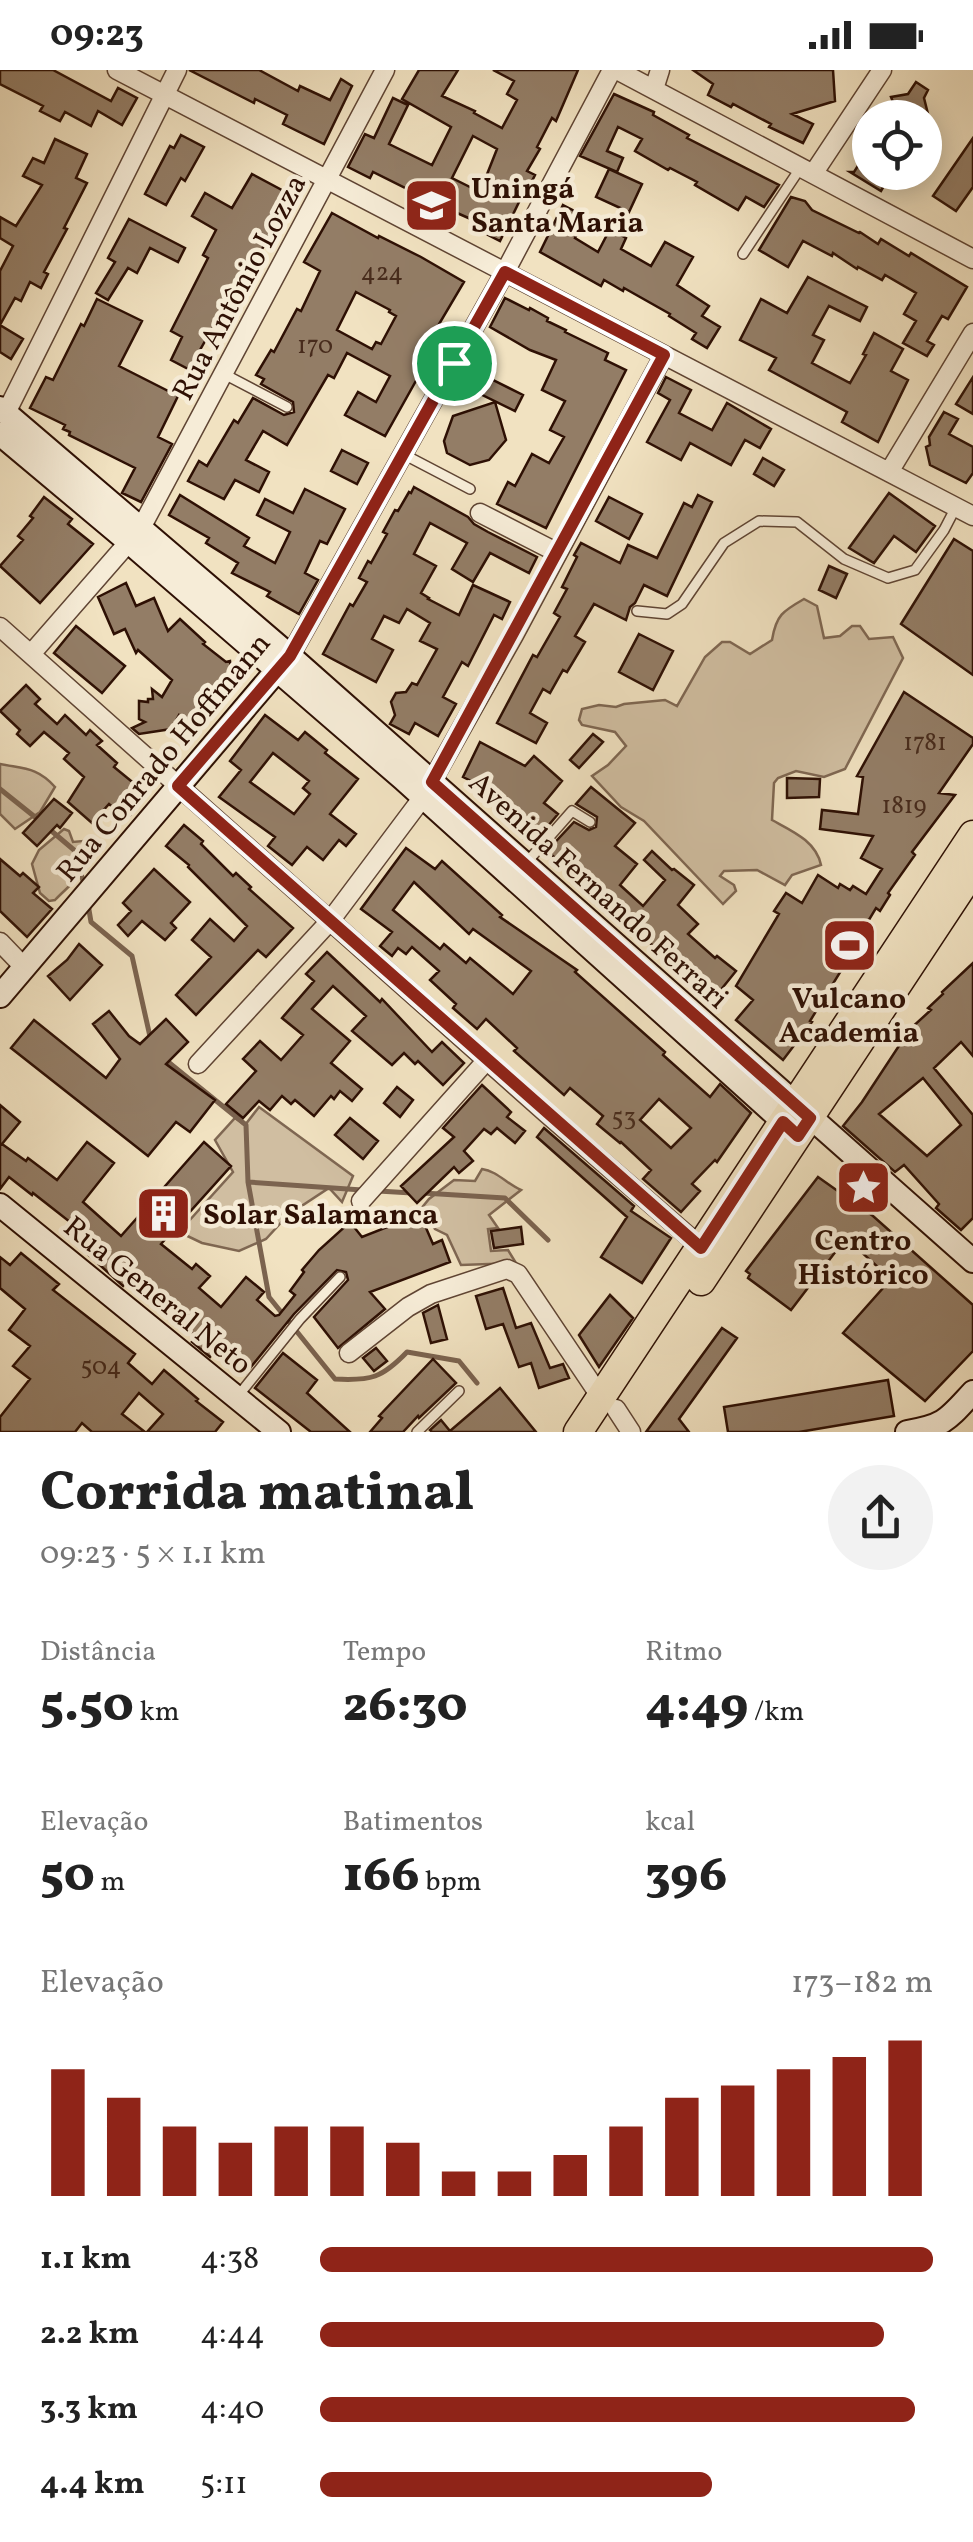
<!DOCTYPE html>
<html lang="pt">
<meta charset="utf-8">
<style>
:root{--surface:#fff;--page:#f2f2f2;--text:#222;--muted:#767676;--accent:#8f2418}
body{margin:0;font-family:Vollkorn,serif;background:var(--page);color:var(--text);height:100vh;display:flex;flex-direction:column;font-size:38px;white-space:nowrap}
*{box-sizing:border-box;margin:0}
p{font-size:32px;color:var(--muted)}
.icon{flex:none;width:55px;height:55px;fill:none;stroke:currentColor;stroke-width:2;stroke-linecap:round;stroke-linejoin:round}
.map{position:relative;height:1362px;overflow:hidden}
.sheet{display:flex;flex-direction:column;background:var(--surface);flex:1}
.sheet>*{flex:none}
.buttons{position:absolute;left:852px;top:30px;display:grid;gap:20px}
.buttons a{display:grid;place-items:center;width:90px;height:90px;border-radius:50%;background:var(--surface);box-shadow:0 5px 25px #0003;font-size:50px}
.pin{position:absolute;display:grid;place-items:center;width:85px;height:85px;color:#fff;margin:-42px;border:5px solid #fff;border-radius:50%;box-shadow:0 2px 10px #0007}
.round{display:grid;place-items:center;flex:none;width:105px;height:105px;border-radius:52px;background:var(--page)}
.head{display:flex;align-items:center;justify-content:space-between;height:170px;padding:0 40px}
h1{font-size:55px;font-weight:800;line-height:75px}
.figures{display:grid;grid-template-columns:repeat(3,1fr);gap:15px;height:170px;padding:10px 40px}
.figures div{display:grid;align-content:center}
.figures b{font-size:50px;font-weight:800}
.figures small{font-size:28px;font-weight:400}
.figures p{font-size:28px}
.chart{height:280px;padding:20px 40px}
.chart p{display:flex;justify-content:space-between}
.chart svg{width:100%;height:180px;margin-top:10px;stroke:var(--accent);stroke-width:6}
ul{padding:0 40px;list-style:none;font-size:32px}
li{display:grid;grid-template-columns:160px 120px 1fr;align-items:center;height:75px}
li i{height:25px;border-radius:12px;background:var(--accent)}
.status{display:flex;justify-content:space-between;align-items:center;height:70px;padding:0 50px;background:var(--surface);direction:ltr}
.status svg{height:28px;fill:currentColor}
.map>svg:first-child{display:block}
.green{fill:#d0bea1;stroke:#7f6752;stroke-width:2.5}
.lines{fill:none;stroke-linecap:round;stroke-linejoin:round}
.stream{stroke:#7b634f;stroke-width:5}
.building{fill:#937d66;stroke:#2e1004;stroke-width:2.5;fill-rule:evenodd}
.lane-casing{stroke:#5f4433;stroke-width:12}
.street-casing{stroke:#5f4433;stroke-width:21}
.secondary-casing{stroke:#2e1004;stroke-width:26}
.primary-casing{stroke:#2e1004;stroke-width:31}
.lane{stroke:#f6ecd7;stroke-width:9}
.street{stroke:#f6ecd7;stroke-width:18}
.secondary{stroke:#f6ecd7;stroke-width:22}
.primary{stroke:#f1e2c1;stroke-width:28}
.route-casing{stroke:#fff;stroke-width:20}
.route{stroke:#8f2418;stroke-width:12}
.labels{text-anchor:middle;stroke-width:9;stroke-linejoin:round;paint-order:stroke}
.number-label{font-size:25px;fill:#472b1c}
.poi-label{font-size:30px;font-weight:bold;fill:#2e1004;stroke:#f6ecd7;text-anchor:start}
.street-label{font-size:30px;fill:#2e1004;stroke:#f6ecd7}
</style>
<div class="status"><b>09:23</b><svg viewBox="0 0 49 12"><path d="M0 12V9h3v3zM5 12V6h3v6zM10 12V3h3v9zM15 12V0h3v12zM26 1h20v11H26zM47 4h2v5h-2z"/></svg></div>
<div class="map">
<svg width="973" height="1362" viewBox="0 0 973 1362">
<rect width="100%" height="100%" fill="#f1e2c1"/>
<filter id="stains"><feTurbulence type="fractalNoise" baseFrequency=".002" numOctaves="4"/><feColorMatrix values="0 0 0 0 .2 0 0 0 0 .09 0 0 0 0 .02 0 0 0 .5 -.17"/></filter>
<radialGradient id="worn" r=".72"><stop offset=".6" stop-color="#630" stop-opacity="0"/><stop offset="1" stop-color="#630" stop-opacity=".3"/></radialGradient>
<!-- green -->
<path class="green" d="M804,529L817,536L824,568L840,566L852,556H860L869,569L893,567L903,588L845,699L824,707L796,701L778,708L774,713L772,750C792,761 816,771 821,795L792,805L785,815L757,800L724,801L720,806L734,815L736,821L723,834L644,751L621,737L592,706L608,695L626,676L615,662L582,655L579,650L582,639L599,635L616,637L624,634L665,630L677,636L705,587L722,572H730L750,584L772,570C776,545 783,541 804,529Z
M0,694C24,699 37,697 55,717L40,742L15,759L0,744Z
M64,759L69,761L73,772L94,770C99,794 70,814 55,830L49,831L40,823L32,794L39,780Z
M259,1037L353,1106L342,1132L329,1118L288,1145L266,1169L239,1181L202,1173L179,1162L233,1102L215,1070L235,1048L245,1055Z
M482,1099C497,1101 507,1114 521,1120L489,1145L498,1158L488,1159L491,1181L508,1180L516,1193L461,1195L447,1165L435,1159L420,1140L429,1129L454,1110L475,1111Z"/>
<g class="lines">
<!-- stream -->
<path class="stream" d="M0,719L40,751
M48,758L74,780L84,814
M88,834L91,852L132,886L151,971
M167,991L246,1055L248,1112L362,1120
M248,1112L269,1227L335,1309C371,1311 382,1308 407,1282L459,1291L477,1313
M378,1121L412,1123
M423,1123L505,1128L548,1170"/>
</g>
<!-- building -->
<path class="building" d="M0,0H53L111,31L118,18L137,28L122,55L98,41L91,56L65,42L60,51L40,41L43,36L0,14Z
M189,0H259L298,21L300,16L330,30L341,9L352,16L324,74L283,54L287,45L255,29L254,33Z
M419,0H458L442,26L475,41L474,43L502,58L517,30L507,24L514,11L493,0H578L556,51L552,48L537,77L540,79L527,101L535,105L524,127L522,126L500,171L488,165L491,158L439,135L438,137L432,135L416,127L417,124L373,102L370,108L348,97L365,64L374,68L393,28L408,35L389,74L432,95L451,57L402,29ZM473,66L497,79L480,122L452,108Z
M693,0H833L835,31L792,44L813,54L803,73L769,57L771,54L733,34L731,37L708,25L713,14Z
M916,12L928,20L924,28L929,48H882L895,37L891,27L908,24Z
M614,24L654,42L653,45L689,65L687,68L779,115L764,137L746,127L738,140L695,115L697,112L670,98L668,100L635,81L642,69L618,57L607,81L623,88L617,102L580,86Z
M181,65L204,77L185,111L181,108L166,135L145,124L170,76L174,78Z
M973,68V117L956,141L933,126Z
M55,69L87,84L76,108L87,113L64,158L67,159L44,202L48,204L41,218L30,212L21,231L15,228L0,255V201L13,176L0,168V147L16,156L42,115L23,106L33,88L44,93Z
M870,77V102H892L881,121L850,102H854Z
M609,99L642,114L629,142L596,127Z
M252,104L293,126L244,210L222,254L216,252L200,280L204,282L194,302L171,290L182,267L171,261L208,188L203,185L216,160L192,146L205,123L232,138Z
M791,127L805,131L812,140L859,163L860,162L878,174L881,169L909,186L911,183L967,217L948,249L942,246L927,271L934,275L927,286L903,273L916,251L904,244L916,223L885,205L882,210L858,197L857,199L833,183L832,186L803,171L788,197L759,180Z
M563,135L586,147L575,168L598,182L610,159L626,168L621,179L651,196L665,172L693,187L677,215L709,236L702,246L720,257L707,278L692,269L696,263L669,246L670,244L624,218L623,221L604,210L601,216L540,182Z
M332,143L378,168L379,166L421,187L464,212L429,271L436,275L385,366L345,345L358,322L376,332L390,306L347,283L334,308L328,305L287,375L263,361L246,390L269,402L259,422L235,410L224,429L188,411L199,391L207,396L234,350L238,353L253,328L284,345L294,342L293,332L261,314L264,309L256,305L271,280L274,282L297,239L301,241L320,201L304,192ZM356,222L390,240L389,242L396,246L381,274L376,272L372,279L337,260Z
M129,149L185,178L178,192L150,178L137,203L128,198L108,230L96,223L115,192L108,188Z
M808,207L867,237L860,251L829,236L813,265L824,270L812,293L850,313L866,285L863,284L874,263L903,279L891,301L908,310L878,372L842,352L847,342L769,300L776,288L740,270L761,229L787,243Z
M505,228L529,240L530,238L548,248L547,251L566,260L565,262L608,283L605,290L626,300L546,458L497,434L508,412L515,416L532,384L549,393L564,367L550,360L565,331L542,320L556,290L530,280L490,257Z
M97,229L142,251L119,296L178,326L158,367L172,374L141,432L122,423L135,398L69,365L70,362L63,359L65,355L30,338L46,307L53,310L81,254L84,256Z
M0,255L23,269L11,289L0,282Z
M473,300L523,325L515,341L464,316Z
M666,307L691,320L679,343L712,360L727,333L771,359L760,378L745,370L731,395L690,373L681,390L647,372L670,330L658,323Z
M973,307V344L956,334Z
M495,332L506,370L489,390L470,395L447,383L444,371L453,346Z
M944,342L958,349L949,364L973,377V403L966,413L930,395L926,377L930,375L929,367Z
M342,380L368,393L357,414L331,401Z
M763,388L784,400L774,416L754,404Z
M414,417L468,447L474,454L488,462L537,487L529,503L490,483L473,512L452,499L467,473L430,453L414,484L436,496L421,523L429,528L428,529L459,545L473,515L510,532L502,549L494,545L468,596L462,592L443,627L456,634L438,666L415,653L409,664L390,654L395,645L391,632L396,623L406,622L412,613L417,615L437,579L420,571L430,553L407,539L399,553L384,546L372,569L393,580L376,612L323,584L350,534L353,536L367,512L359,508L368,491L371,493L387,464L383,462L395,440L398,441L409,422L411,423Z
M305,419L345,439L327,474L320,471L305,503L318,510L299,544L267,526L270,522L232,503L238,493L206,473L209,468L169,445L180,425L249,468L244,476L275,493L290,462L257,445L265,429L293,443Z
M889,423L935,456L916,482L894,466L874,493L849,478Z
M698,425L712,432L667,526L644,515L635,533L630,537L626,550L594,534L575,566L585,572L567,602L563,600L550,623L543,619L530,643L547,653L536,673L497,653L533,585L537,587L560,547L554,543L567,519L562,517L577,487L574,485L581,473L620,493L628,475L657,488L684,433L692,437Z
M44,427L72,449L68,454L93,474L40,533L0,496L23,470L18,466L33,448L30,446Z
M609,427L642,444L629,469L596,451Z
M954,469L973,481V605L901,554Z
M829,496L847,504L836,528L819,520Z
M126,513L136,536L154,528L168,561L180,549L205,572L203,574L226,592L230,591L231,601L243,598L228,617L229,622L199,625L210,637L191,657L179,645L171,659L139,664L132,658L145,652L139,649V631L148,632V629H153L152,619L162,627L172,610L138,580L136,583L125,559L114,564L98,527Z
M76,556L125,596L102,623L54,583Z
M639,564L673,581L653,620L619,602Z
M26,615L40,629L35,634L57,654L65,645L86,665L90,660L102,671L97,675L117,693L114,697L147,724L127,749L109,734L92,753L68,732L84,707L64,689L69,683L44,662L30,676L17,664L20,660L0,641Z
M904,622L973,668V674L939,723L955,725L912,782L915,785L888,823L890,825L880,841L876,838L858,868L860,870L810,951L812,952L783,990L736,950L753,930L736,916L779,844L774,841L786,823L802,833L818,805L838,818L840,814L850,820L853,816L866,824L882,799L861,788L873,766L820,759L822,740L858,744L863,707L857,706Z
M265,645L298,670L305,662L327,680L325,683L358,709L330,744L356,764L346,776L339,770L323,790L307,777L292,795L268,776L275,767L219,727L241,700L230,691ZM273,683L309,711L303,718L310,724L294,744L250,712Z
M593,664L603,672L579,698L570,690Z
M480,672L525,696L534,686L562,711L544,733L558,744L532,775L518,764L521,761L493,733L499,725L463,707Z
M787,708L820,709L819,727L787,728Z
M591,717L635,753L615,776L637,794L620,815L643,836L665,810L644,790L652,781L672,800L674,799L694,815L678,835L698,854L688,864L715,888L717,886L736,901L711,932L692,916L694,914L650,873L627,853L624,856L583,821L587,815L547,781L574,752L589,760L596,757L597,747L576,734Z
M54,729L72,743L60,758L57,755L37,776L23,763Z
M184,755L203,771L201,774L233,806L236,803L251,817L249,819L293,858L266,887L258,880L196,945L176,925L211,887L192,870L210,849L234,871L247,856L188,797L189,795L166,776Z
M406,778L435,799L442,791L502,845L500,847L577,900L575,902L665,982L663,985L710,1027L720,1014L751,1043L717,1092L715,1090L692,1114L700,1121L681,1142L643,1109L651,1100L621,1072L620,1073L597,1054L603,1046L570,1018L564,1025L514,981L517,978L486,949L477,959L453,938L456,934L430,910L439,901L412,877L406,884L398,878L392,886L380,876L392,862L361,839ZM414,812L469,864L473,859L531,901L513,924L470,888L466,893L444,874L440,879L393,840ZM659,1029L691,1058L671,1078L640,1050Z
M0,789L20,806L23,803L39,817L33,823L52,839L27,867L0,841Z
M154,799L190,832L171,853L176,858L165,870L142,851L128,866L118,855L131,841L123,833Z
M79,874L102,895L70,930L48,906L67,890Z
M327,882L380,932L382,929L432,982L442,972L464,993L443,1015L418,991L415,994L404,983L392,995L352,961L366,946L333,916L312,939L350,971L331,993L362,1019L352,1031L340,1021L334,1029L331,1026L314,1046L295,1030L291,1034L282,1026L270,1040L259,1031L243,1048L226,1034L256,1001L243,989L260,971L281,990L303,965L282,948L314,911L306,904Z
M973,893V986L961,972L934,998L973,1045V1148L961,1160L936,1138L939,1134L904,1095L895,1102L843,1056L862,1032L910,959L931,940L928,938L943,924L942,922ZM923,1008L961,1055L927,1086L879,1044Z
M109,941L129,966L140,974L166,949L188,972L166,994L215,1030L190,1062L176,1052L148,1086L11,978L34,950L106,1008L120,989L93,954Z
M482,1015L511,1042L507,1047L525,1061L515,1073L497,1058L491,1064L484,1059L464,1081L473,1091L459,1103L454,1097L417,1133L401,1116L454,1067L443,1058Z
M397,1017L413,1030L400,1047L384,1033Z
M0,1035L20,1052L2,1074L26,1091L28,1088L57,1110L87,1072L114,1093L83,1132L121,1166L204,1072L231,1096L161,1174L192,1199L196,1194L210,1206L199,1218L221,1237L246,1207L264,1222L257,1230L275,1246L279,1245L295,1225L290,1221L304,1202L302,1200L319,1180L350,1152L362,1167L420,1144L433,1174L442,1170L450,1192L370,1222L385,1239L338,1278L314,1247L348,1210L346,1202L337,1200L294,1244L246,1303L237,1295L243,1287L223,1271L210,1287L192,1272L197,1267L160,1236L167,1228L135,1202L123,1216L70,1168L79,1159L33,1123L32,1125L9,1107L0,1119Z
M350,1048L378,1071L363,1089L335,1065Z
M544,1058L634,1136L631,1141L671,1168L642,1213L601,1187L627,1147L537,1067Z
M818,1107L873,1146L973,1235V1281L925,1331L843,1263L891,1209L846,1168L791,1240L748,1208L750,1204L746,1201Z
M521,1157L523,1174L494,1178L491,1161Z
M21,1183L59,1214L53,1220L135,1284L128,1293L152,1314L164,1300L198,1329L196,1331L223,1352L215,1362H147L163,1344L139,1323L122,1344L145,1362H92L82,1353L75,1362H0V1347L30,1309L13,1296L30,1276L9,1260L25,1239L0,1218V1187L10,1195Z
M503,1218L516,1258L531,1253L550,1298L563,1294L569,1308L539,1318L531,1293L519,1297L503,1254L486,1259L476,1226Z
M610,1225L633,1248L599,1297L579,1265Z
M438,1235L447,1269L431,1273L423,1243Z
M722,1258L737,1268L679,1349L689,1362H646Z
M376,1278L387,1291L374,1301L363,1288Z
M283,1283L317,1310L307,1323L350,1362H311L255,1318Z
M433,1289L456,1313L419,1348L418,1346L403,1362H370L382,1348L379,1346Z
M888,1310L894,1346L799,1362H728L724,1337Z
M500,1318L536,1362H432L430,1360L441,1350L450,1361Z"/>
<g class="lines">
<defs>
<path id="lane" d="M743,184L801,97
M224,304L287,337
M403,384L470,419
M637,541L667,544L682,534L724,473L759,451L797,452L844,489L888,508L915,500L944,460L956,437
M527,792L572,741L590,752
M238,1326L300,1249L340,1207
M417,1362L459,1321"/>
<path id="street" d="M117,0L973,446
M617,0L973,189
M654,19L660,0
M813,104L882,0
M6,343L177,0
M889,402L973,263
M480,443L558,483
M0,557L546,1043L701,1177
M31,584L141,458L385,0
M290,586L505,202L612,0
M0,872L24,897
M198,994L330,851L423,727L514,565L664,285
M361,1131L487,990
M349,1283L408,1237L431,1224L507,1199L518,1204L602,1329
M616,1339L631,1362"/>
<path id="secondary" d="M0,338L290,586L973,1191
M0,364L129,472L403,709L796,1063
M0,926L284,592
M0,1135L279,1362
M907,1362C945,1356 948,1349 973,1322"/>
<path id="primary" d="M701,1211L973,800
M578,1362L973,765"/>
</defs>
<!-- lane casing -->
<use href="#lane" class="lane-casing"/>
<!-- street casing -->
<use href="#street" class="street-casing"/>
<!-- secondary casing -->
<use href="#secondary" class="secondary-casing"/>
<!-- primary casing -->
<use href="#primary" class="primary-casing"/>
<!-- lane -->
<use href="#lane" class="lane"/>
<!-- street -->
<use href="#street" class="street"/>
<!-- secondary -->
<use href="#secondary" class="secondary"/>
<!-- primary -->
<use href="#primary" class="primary"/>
</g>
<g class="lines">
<defs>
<path id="route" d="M505,202L664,285L432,712L810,1048L798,1066L783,1052L701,1178L178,716L290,586Z"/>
</defs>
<!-- route casing -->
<use href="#route" class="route-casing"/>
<!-- route -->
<use href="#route" class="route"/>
</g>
<!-- icons -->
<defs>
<symbol id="university-square" viewBox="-11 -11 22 22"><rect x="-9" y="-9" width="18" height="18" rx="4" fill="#8f2418" stroke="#f6ecd7"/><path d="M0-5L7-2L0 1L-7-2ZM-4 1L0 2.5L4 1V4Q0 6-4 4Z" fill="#fff"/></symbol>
<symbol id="stadium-square" viewBox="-11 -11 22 22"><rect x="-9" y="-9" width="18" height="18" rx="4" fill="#8f2418" stroke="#f6ecd7"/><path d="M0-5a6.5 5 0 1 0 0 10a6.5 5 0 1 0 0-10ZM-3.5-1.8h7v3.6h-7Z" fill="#fff"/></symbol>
<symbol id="sight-square" viewBox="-11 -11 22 22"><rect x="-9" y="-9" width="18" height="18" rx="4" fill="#8f2418" stroke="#f6ecd7"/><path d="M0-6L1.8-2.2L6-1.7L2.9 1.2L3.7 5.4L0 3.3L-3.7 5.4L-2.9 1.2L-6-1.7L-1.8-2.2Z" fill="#fff"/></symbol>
<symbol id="building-square" viewBox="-11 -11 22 22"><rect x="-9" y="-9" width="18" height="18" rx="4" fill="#8f2418" stroke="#f6ecd7"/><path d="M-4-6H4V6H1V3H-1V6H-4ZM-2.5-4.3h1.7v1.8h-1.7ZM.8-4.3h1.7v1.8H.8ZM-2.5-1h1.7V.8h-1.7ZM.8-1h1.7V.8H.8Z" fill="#fff"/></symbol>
</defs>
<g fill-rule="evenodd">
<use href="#university-square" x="400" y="104" width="63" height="63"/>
<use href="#stadium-square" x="818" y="844" width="63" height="63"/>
<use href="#sight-square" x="832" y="1086" width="63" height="63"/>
<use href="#building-square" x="132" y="1112" width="63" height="63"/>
</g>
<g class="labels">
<!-- number labels -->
<g class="number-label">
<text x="382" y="210">424</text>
<text x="315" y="283">170</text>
<text x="925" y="680">1781</text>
<text x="904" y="743">1819</text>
<text x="624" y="1055">53</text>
<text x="101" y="1304">504</text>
</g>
<!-- poi labels -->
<g class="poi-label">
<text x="471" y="128">Uningá<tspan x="471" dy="34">Santa Maria</tspan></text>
<text x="849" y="938" text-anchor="middle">Vulcano<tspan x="849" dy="34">Academia</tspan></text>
<text x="203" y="1154">Solar Salamanca</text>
<text x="863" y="1180" text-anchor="middle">Centro<tspan x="863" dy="34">Histórico</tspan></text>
</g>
<!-- street labels -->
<g class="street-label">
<text transform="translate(239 217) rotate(-62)" y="10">Rua Antônio Lozza</text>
<text transform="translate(163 687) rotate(-50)" y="10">Rua Conrado Hoffmann</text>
<text transform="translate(599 820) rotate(42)" y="10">Avenida Fernando Ferrari</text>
<text transform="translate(158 1225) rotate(39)" y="10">Rua General Neto</text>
</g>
</g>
<rect width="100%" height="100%" filter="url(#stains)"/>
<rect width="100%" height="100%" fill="url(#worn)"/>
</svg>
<div class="buttons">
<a><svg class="icon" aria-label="locate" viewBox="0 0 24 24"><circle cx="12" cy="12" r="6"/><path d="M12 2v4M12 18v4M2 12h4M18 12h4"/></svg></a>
</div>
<div class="pin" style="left:454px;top:293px;background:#1e9e55"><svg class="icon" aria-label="arrive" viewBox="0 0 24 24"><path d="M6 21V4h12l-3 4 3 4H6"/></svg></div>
</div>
<section class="sheet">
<div class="head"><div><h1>Corrida matinal</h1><p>09:23 · 5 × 1.1 km</p></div><a class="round"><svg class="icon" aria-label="share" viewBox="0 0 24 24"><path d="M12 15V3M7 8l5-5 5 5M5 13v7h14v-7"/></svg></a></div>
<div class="figures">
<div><p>Distância</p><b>5.50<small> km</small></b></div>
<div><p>Tempo</p><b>26:30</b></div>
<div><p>Ritmo</p><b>4:49<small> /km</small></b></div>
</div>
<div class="figures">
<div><p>Elevação</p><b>50<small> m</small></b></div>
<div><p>Batimentos</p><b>166<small> bpm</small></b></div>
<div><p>kcal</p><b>396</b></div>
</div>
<div class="chart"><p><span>Elevação</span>173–182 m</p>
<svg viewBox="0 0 160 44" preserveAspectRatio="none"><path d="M5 44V13M15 44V20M25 44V27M35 44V31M45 44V27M55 44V27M65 44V31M75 44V38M85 44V38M95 44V34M105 44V27M115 44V20M125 44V17M135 44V13M145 44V10M155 44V6"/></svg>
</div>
<ul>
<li><b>1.1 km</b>4:38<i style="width:100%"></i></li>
<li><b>2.2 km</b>4:44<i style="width:92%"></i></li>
<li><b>3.3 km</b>4:40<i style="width:97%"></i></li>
<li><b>4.4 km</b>5:11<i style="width:64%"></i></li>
</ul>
</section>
